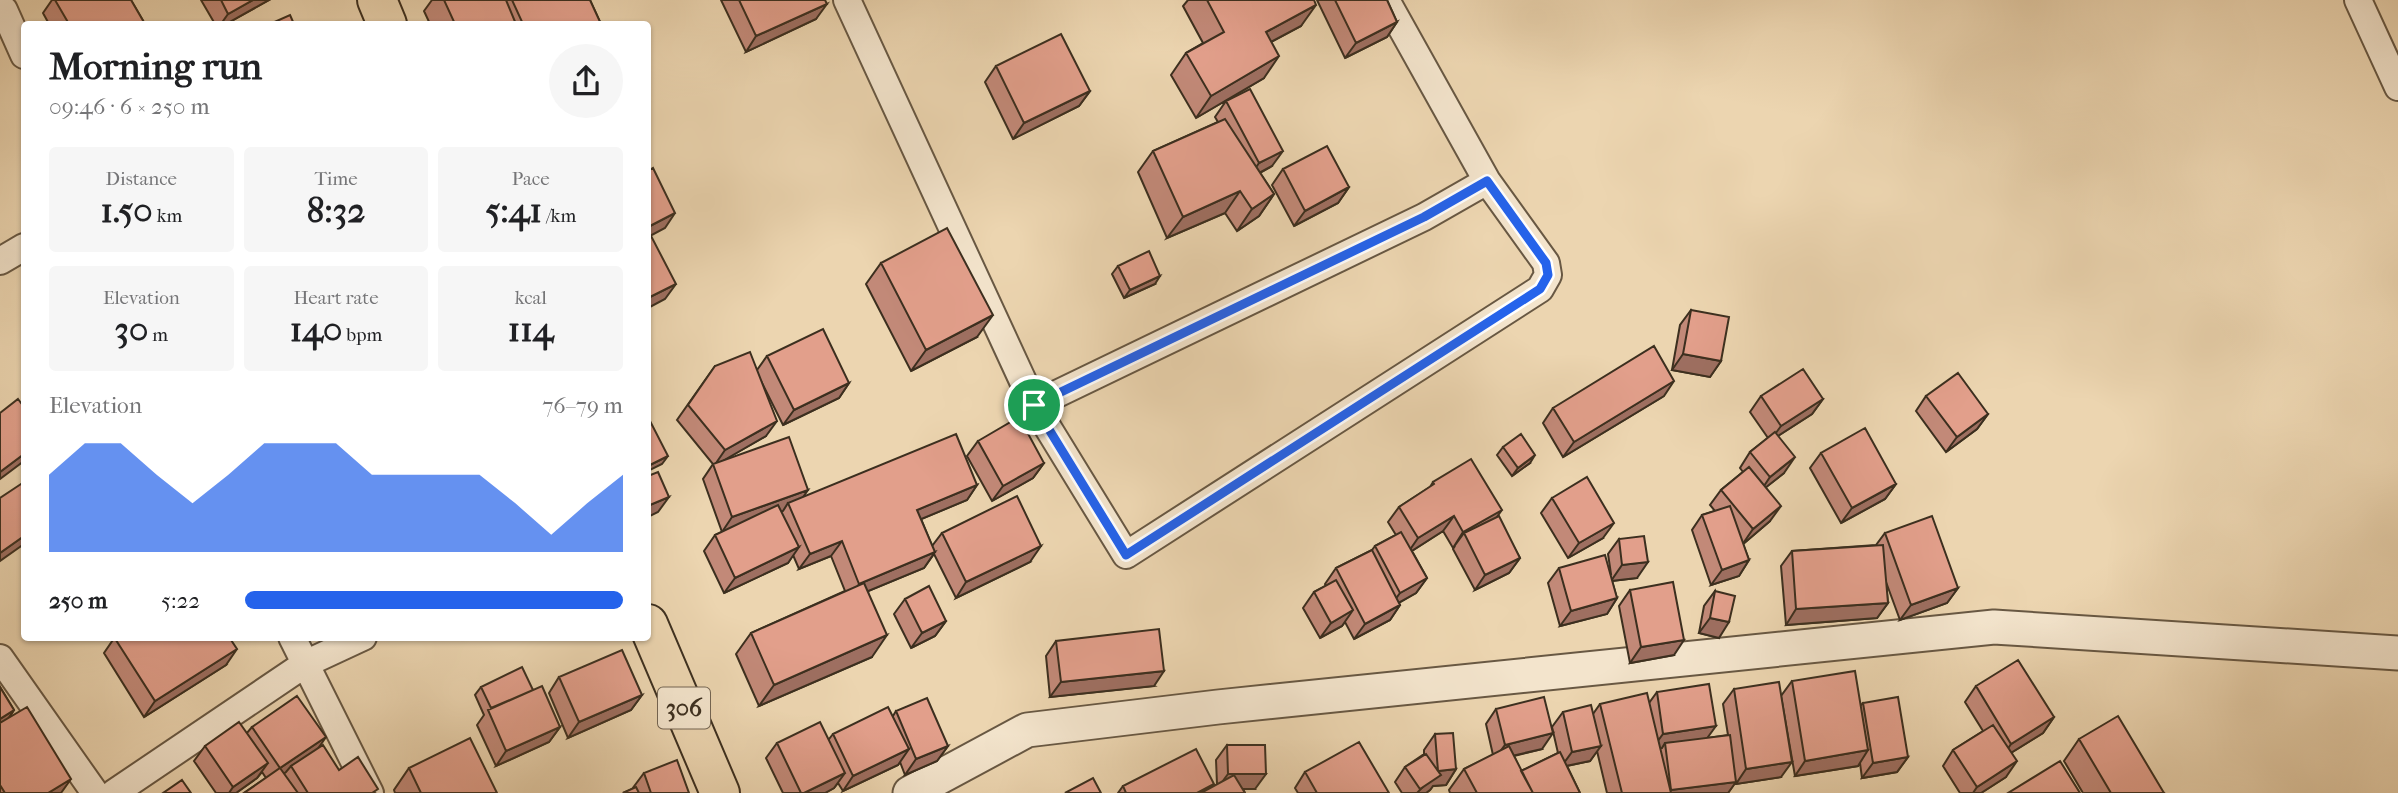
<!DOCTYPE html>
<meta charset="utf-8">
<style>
:root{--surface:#fff;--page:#f6f6f6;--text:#202124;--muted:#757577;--accent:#2563eb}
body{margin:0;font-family:"IM FELL French Canon",serif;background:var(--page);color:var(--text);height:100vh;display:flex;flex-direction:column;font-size:26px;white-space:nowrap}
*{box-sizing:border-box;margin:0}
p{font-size:23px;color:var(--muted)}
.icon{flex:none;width:38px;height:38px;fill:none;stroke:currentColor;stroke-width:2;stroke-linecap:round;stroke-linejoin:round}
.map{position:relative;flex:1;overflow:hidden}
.details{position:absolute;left:21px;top:21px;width:630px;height:620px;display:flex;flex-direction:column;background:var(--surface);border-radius:7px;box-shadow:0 2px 5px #0004}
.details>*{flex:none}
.pin{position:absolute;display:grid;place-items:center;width:60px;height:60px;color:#fff;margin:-30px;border:4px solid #fff;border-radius:50%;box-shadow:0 2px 7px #0007}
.round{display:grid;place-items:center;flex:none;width:74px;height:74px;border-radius:37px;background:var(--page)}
.head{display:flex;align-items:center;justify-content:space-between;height:119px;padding:0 28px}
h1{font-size:38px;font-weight:700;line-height:52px}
.stats{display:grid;grid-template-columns:repeat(3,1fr);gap:10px;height:119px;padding:7px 28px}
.stats div{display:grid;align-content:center;border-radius:7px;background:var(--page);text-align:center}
.stats b{font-size:35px;font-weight:700}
.stats small{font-size:19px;font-weight:400}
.stats p{font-size:19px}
.chart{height:196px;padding:14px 28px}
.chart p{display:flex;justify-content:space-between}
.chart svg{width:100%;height:126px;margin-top:7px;fill:var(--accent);opacity:.7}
ul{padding:0 28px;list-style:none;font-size:23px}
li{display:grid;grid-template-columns:112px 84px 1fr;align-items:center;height:52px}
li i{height:18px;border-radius:9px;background:var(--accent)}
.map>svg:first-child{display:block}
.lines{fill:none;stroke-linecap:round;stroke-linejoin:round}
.minor-casing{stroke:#685843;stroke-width:30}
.tertiary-casing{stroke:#685843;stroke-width:37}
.primary-casing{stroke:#3c2f1f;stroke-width:42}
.minor{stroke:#f3e4cc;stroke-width:26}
.tertiary{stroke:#f3e4cc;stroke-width:33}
.primary{stroke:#ecd5b0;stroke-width:38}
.wall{fill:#c28978;stroke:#3c2f1f;stroke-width:2}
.shaded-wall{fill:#9e6f61;stroke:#3c2f1f;stroke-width:2}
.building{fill:#e29f8b;stroke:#3c2f1f;stroke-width:2}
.route-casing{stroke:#fff;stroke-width:14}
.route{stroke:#2563eb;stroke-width:9}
.labels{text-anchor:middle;stroke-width:7;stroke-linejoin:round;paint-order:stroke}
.shield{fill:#f3e4cc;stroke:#736553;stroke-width:2}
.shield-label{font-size:24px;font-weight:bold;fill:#3c2f1f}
</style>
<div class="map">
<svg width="2398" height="793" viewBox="0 0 2398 793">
<rect width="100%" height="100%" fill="#ecd5b0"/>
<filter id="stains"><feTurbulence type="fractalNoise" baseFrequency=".00286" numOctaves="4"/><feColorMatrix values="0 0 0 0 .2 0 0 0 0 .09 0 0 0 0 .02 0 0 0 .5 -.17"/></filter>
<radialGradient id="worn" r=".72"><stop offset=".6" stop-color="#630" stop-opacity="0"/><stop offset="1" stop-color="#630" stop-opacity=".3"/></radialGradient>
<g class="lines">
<defs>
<path id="minor" d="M847,0L1034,405L1126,555L1540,289L1548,275L1546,263L1487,181
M2358,0L2398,87
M4,10L24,55
M0,261L24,247
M1034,405L1424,217L1487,181L1386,0
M292,637L370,793
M0,658L95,793
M114,793L305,664L363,637"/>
<path id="tertiary" d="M910,793L1027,730L1218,707L1994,627L2398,653"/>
<path id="primary" d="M377,0L387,24
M648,624L720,793"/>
</defs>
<!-- minor casing -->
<use href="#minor" class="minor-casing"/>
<!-- tertiary casing -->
<use href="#tertiary" class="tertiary-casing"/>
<!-- primary casing -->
<use href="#primary" class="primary-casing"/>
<!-- minor -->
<use href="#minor" class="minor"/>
<!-- tertiary -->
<use href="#tertiary" class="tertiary"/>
<!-- primary -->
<use href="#primary" class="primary"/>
</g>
<!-- wall -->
<path class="wall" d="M52,0H131L145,24H49L43,13Z
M201,0H269L226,24H215Z
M432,0H590L601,24H430L424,11Z
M721,0H825L816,19L746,52Z
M1188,0H1314L1301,26L1271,42L1264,78L1196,118L1171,75L1186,53L1203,43L1183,6Z
M1317,0H1387L1397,22L1387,37L1345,58Z
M996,66L1090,91L1079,106L1013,139L985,82Z
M1226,101L1272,166L1260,173L1274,194L1259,216L1237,231L1225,213L1167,238L1138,172L1153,151L1218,122L1215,117Z
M1283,169L1349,187L1338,203L1294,226L1272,185Z
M881,263L977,337L911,371L866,284Z
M1118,266L1155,284L1124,298L1112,274Z
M1691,310L1721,361L1710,377L1672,370L1680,325Z
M767,356L849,383L839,398L783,425L761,381L766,436L724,460L803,497L977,485L967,500L921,519L932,546L942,533L1030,562L956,598L934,554L924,568L868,591L872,657L759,706L736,654L751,633L845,591L831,556L799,569L793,555L788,563L724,593L704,551L715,535L722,532L703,479L713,464L677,420L715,366L757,370Z
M1664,396L1563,457L1543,423L1553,408Z
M1761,396L1823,399L1812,414L1778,436L1784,473L1766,487L1770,521L1743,544L1749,560L1739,576L1711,585L1692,530L1702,515L1715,511L1710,505L1721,490L1743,472L1740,468L1750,452L1768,438L1750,412Z
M1926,396L1988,414L1977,429L1946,452L1916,411Z
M978,441L1044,463L1033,478L992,501L967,456Z
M1503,447L1530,463L1512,476L1497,455Z
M1821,453L1896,484L1885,499L1841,523L1810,468Z
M1433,482L1497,517L1520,558L1509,573L1475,590L1453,549L1455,546L1453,548L1443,531L1412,551L1427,578L1416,593L1399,603L1400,605L1390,620L1354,639L1345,622L1342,626L1320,638L1303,608L1314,592L1326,586L1325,584L1336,568L1372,550L1375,546L1396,535L1388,522L1399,507L1430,487Z
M1552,498L1603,538L1568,558L1541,513Z
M1885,533L1958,588L1947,603L1900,620L1886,582L1888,603L1877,618L1786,625L1781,566L1792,551L1876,545Z
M1619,539L1637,578L1612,581L1617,598L1607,614L1560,626L1548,583L1559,568L1611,574L1608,554Z
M1630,590L1674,655L1630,663L1619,606Z
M1715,591L1719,638L1699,633L1704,606Z
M905,599L946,621L935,636L911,648L894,614Z
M115,637L226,665L144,717L104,653Z
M1056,641L1154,686L1050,697L1046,656Z
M559,677L642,695L631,710L568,738L549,693Z
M1792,681L1861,705L1863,703L1908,757L1897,772L1862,778L1860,763L1858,766L1795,776L1781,696Z
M1976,686L2054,717L2043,733L2011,753L2006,777L1981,793H1960L1943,766L1953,750L1983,731L1965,702Z
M0,687L14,710L9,718L61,793H0Z
M481,687L533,690L560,727L549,742L496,766L477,725L484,715L475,695Z
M1734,689L1781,777L1736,784L1735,783L1728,793H1607L1597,751L1590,761L1567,766L1580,793H1450L1449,790L1464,769L1493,755L1486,724L1496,709L1542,749L1514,756L1521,771L1558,753L1552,727L1563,712L1593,714L1600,704L1649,703L1657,692L1707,738L1728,735L1723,704Z
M896,711L948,746L937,761L905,775L900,762L898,765L843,791L838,783L834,788L825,793H783L766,758L777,743L829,739L833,734L893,716Z
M252,727L318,749L339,770L375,793H244L266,778L262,772L257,778L236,793H216L194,761L205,746L247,733Z
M1435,734L1456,769L1446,785L1433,786L1430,790L1426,793H1402L1395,782L1405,767L1424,754V750Z
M2079,739L2164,793H2083L2064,761Z
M1227,745L1255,789H1243L1245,793H1118L1123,786L1212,787L1217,784L1216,760Z
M409,768L497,793H395L394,790Z
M1305,772L1389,793H1298L1295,788Z
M644,773L689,793H623L632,789Z"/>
<!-- shaded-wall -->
<path class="shaded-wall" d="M253,0H269L226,24H221L228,14Z
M827,4L816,19L746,52L756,36Z
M1316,5L1301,26L1250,53L1266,32Z
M1397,22L1387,37L1345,58L1356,43Z
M1279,56L1264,78L1196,118L1211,96Z
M1090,91L1079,106L1013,139L1024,123Z
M1283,151L1272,166L1248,179L1259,163Z
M1349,187L1338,203L1294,226L1305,211Z
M1240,191L1225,213L1167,238L1183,217Z
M1274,194L1259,216L1237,231L1252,209Z
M675,213L665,228L648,237V227Z
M1160,276L1155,284L1124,298L1130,290Z
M676,284L665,299L648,308V298Z
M993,315L977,337L911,371L926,350Z
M1683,354L1721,361L1710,377L1672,370Z
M1674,381L1664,396L1563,457L1574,442Z
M849,383L839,398L783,425L794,410Z
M1823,399L1812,414L1770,441L1781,426Z
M1988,414L1977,429L1946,452L1957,437Z
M777,421L766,436L714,466L725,450Z
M24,454V461L0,479V472Z
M1535,455L1530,463L1512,476L1518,468Z
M668,456L662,464L648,471V466Z
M1795,457L1784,473L1760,492L1770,477Z
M1044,463L1033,478L992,501L1003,486Z
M1896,484L1885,499L1841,523L1852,508Z
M977,485L967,500L907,525L917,510Z
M808,490L797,506L788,503L783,511L722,532L732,517Z
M669,497L658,512L648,517V508L650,505Z
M1781,506L1770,521L1742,545L1753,529Z
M1502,510L1491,525L1464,533L1453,548L1463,532Z
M1454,516L1443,531L1407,554L1418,538Z
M1614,523L1603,538L1568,558L1579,543Z
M24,536V544L0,561V553Z
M842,541L831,556L799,569L810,554Z
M1041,546L1030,562L956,598L966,582Z
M799,547L788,563L724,593L735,578Z
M935,552L924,568L849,599L859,584Z
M1520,558L1509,573L1475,590L1485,575Z
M1749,560L1739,576L1711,585L1722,570Z
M1648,562L1637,578L1611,581L1622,565Z
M1427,578L1416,593L1389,608L1400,593Z
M1958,588L1947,603L1900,620L1911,605Z
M1617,598L1607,614L1560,626L1571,611Z
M1888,603L1877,618L1786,625L1796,609Z
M1400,605L1390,620L1354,639L1365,624Z
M1353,610L1342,626L1320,638L1331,623Z
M1710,618L1729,622L1719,638L1699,633Z
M946,621L935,636L911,648L922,633Z
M887,635L872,657L759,706L774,685Z
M1684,640L1674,655L1630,663L1641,647Z
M237,649L226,665L144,717L155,701Z
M1164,671L1154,686L1050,697L1061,682Z
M642,695L631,710L568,738L579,722Z
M14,710L3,726L0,728V719Z
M2054,717L2043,733L2001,759L2011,744Z
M1716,726L1705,741L1665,743L1662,748L1652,749L1663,734Z
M560,727L549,742L496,766L506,751Z
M1553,733L1542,749L1494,760L1505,745Z
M326,737L315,753L291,766L286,772L270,784L280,768Z
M948,746L937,761L905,775L916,759Z
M1601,746L1590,761L1561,767L1572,752Z
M909,749L898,765L843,791L853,776Z
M1868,750L1858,766L1795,776L1805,761Z
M1908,757L1897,772L1862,778L1873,763Z
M2017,761L2006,777L1981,793H1973L1977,787Z
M1792,762L1781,777L1736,784L1746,769Z
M268,763L257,778L236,793H229L233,787Z
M1456,769L1446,785L1433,786L1430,790L1426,793H1417L1438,771Z
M845,773L834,788L825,793H804Z
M1228,774H1266L1255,789H1217Z
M71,779L61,793H48Z
M1736,782L1728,793H1669L1671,790Z"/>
<!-- building -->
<path class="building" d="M55,0H131L145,24H69Z
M221,0H253L228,14Z
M444,0H506L516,24H455Z
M512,0H590L601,24H523Z
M739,0H825L827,4L756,36Z
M1207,0H1314L1316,5L1266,32L1279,56L1211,96L1186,53L1224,32Z
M1335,0H1387L1397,22L1356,43Z
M290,15L294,24H270Z
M1061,34L1090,91L1024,123L996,66Z
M1250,89L1283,151L1259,163L1226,101Z
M1225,119L1274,194L1252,209L1240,191L1183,217L1153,151Z
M1327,146L1349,187L1305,211L1283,169Z
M653,168L675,213L648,227V171Z
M947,228L993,315L926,350L881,263Z
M650,234L676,284L648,298V235Z
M1149,251L1160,276L1130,290L1118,266Z
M1691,310L1729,317L1721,361L1683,354Z
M823,329L849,383L794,410L767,356Z
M1654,346L1674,381L1574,442L1553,408Z
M750,352L777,421L725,450L688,405L715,366Z
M1803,369L1823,399L1781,426L1761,396Z
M1958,373L1988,414L1957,437L1926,396Z
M18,399L24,407V454L0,472V413Z
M1019,417L1044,463L1003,486L978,441Z
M650,421L668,456L648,466V422Z
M1865,428L1896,484L1852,508L1821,453Z
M1775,432L1795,457L1770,477L1750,452Z
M956,434L977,485L917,510L935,552L859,584L842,541L810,554L788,503Z
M1521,434L1535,455L1518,468L1503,447Z
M789,437L808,490L732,517L713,464Z
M1471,459L1502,510L1463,532L1454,516L1418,538L1399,507L1434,484L1433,482Z
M1749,467L1781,506L1753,529L1721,490Z
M658,472L669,497L650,505L648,499V476Z
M1587,477L1614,523L1579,543L1552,498Z
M24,482V536L0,553V498Z
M1017,496L1041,546L966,582L942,533Z
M778,505L799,547L735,578L715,535Z
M1730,506L1749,560L1722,570L1702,515Z
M1499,516L1520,558L1485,575L1464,533Z
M1932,516L1958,588L1911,605L1885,533Z
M1401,532L1427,578L1400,593L1375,546Z
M1644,536L1648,562L1622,565L1619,539Z
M1883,545L1888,603L1796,609L1792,551Z
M1372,550L1400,605L1365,624L1336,568Z
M1605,555L1617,598L1571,611L1559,568Z
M1336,580L1353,610L1331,623L1314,592Z
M1673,582L1684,640L1641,647L1630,590Z
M864,583L887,635L774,685L751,633Z
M929,586L946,621L922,633L905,599Z
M1715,591L1735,596L1729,622L1710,618Z
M1159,629L1164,671L1061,682L1056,641Z
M114,637H229L237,649L155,701Z
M622,650L642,695L579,722L559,677Z
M2018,660L2054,717L2011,744L1976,686Z
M522,667L533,690L491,708L481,687Z
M1855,671L1868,750L1805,761L1792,681Z
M1779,682L1792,762L1746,769L1734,689Z
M1709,684L1716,726L1663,734L1657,692Z
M542,686L560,727L506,751L488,710Z
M0,687L14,710L0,719Z
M1647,693L1671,793H1622L1600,704Z
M297,696L326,737L280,768L252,727Z
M1544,697L1553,733L1505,745L1496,709Z
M1898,697L1908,757L1873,763L1863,703Z
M927,698L948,746L916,759L896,711Z
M1591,705L1601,746L1572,752L1563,712Z
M27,707L71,779L48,793H5L0,785V723Z
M888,707L909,749L853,776L833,734Z
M2118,716L2164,793H2111L2079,739Z
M239,722L268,763L233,787L205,746Z
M820,722L845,773L804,793H801L777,743Z
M1993,725L2017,761L1977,787L1953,750Z
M1453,733L1456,769L1438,771L1441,775L1420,789L1405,767L1426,754L1438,771L1435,734Z
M1730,735L1736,782L1671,790L1665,743Z
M470,738L497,793H421L409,768Z
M1359,742L1389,793H1317L1305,772Z
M323,745L339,770L358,757L378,789L372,793H308L291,766Z
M1227,745H1265L1266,774H1228Z
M1509,746L1533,793H1477L1464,769Z
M1196,749L1214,784L1197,793H1126L1123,786Z
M1560,752L1580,793H1533L1521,771Z
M677,760L689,793H651L644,773Z
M2060,761L2080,793H2008Z
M280,768L298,793H244Z
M1234,775L1245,793H1201Z
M1093,778L1101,793H1065Z
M182,780L191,793H163Z
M636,787L639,793H623Z"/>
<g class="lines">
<defs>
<path id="route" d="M1487,181L1546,263L1548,275L1540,289L1126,555L1034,405L1424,217Z"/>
</defs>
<!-- route casing -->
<use href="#route" class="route-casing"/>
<!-- route -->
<use href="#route" class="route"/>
</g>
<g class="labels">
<!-- shield labels -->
<rect class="shield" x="658" y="687.5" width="52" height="41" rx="5"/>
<g class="shield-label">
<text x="684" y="716">306</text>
</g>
</g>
<rect width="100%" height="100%" filter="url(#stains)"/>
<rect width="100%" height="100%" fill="url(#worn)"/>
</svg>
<div class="pin" style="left:1034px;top:405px;background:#1e9e55"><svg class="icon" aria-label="arrive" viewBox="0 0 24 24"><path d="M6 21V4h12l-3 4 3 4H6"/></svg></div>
<section class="details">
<div class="head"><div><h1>Morning run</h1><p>09:46 · 6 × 250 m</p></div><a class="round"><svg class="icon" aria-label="share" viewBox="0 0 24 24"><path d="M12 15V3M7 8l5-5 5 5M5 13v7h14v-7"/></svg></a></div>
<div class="stats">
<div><p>Distance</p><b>1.50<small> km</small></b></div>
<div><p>Time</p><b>8:32</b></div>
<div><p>Pace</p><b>5:41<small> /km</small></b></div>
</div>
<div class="stats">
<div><p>Elevation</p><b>30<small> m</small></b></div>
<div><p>Heart rate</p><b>140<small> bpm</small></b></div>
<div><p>kcal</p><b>114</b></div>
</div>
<div class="chart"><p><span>Elevation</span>76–79 m</p>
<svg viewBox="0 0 160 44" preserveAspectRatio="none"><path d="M0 44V17L10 6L20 6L30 17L40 27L50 17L60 6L70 6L80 6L90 17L100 17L110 17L120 17L130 27L140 38L150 27L160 17V44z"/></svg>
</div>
<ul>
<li><b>250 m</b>5:22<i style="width:100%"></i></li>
</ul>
</section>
</div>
